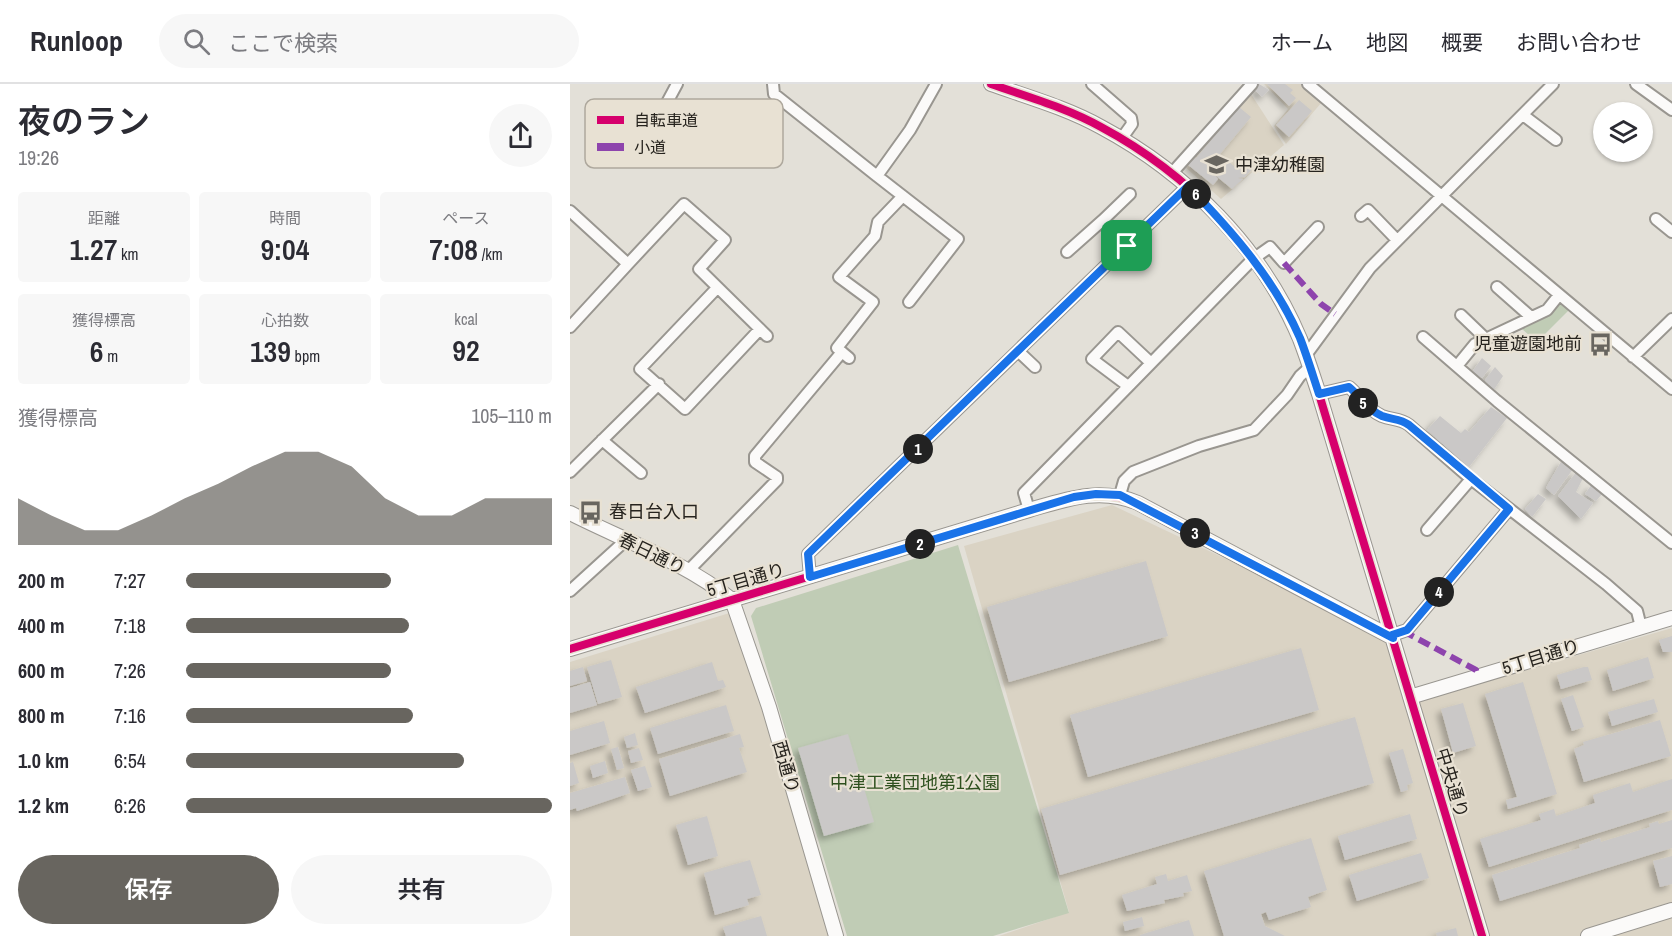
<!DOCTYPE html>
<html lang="ja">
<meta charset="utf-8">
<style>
:root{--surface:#fff;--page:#f7f7f7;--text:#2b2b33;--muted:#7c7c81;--line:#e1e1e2;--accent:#68655f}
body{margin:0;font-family:"Archivo Narrow","Noto Sans JP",sans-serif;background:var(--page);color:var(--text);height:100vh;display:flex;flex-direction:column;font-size:22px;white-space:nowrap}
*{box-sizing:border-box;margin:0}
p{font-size:20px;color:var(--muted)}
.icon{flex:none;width:33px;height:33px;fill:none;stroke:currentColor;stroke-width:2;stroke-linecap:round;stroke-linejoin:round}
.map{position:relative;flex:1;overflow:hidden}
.side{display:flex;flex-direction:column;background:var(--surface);width:570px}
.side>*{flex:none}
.fabs{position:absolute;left:1023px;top:18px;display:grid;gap:12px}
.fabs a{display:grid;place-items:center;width:60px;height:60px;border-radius:50%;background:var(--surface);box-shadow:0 2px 4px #0004;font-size:30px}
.pin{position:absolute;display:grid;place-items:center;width:51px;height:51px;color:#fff;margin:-26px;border-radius:12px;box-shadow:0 3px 9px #0006}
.km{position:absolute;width:30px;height:30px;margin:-15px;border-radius:50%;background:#222;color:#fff;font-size:16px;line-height:30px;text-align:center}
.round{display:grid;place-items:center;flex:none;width:63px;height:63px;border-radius:32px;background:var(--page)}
.head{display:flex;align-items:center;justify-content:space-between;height:102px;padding:0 18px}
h1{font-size:33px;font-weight:600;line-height:45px}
.stats{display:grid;grid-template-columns:repeat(3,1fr);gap:9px;height:102px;padding:6px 18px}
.stats div{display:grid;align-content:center;border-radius:6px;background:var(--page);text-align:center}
.stats b{font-size:30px;font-weight:600}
.stats small{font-size:16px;font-weight:400}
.stats p{font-size:16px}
.chart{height:168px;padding:12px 18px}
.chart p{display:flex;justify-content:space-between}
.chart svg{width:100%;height:108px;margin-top:6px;fill:var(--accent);opacity:.7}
.cta{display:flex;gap:12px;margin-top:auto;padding:12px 18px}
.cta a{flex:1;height:69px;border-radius:36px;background:var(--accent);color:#fff;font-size:24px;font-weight:600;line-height:69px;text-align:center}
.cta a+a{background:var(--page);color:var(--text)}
ul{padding:0 18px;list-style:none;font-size:20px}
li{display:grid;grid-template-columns:96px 72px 1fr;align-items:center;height:45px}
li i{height:15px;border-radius:8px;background:var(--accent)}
header{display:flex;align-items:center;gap:36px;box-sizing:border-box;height:84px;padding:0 30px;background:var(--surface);border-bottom:2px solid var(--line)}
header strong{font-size:28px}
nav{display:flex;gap:33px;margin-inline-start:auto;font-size:21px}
.search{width:420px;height:54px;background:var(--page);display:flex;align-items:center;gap:15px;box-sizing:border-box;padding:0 21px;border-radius:33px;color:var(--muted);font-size:22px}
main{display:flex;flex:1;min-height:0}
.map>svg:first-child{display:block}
.built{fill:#dad3c4}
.green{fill:#c0ccb5}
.building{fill:#cac8c7;filter:url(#shadow)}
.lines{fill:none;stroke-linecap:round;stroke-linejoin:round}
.minor-casing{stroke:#999690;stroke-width:14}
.tertiary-casing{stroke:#999690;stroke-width:16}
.minor{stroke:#fbfaf9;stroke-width:10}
.tertiary{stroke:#fbfaf9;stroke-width:14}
.quiet{stroke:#8e44ad;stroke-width:6;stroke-dasharray:12 6;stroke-linecap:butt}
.cycleway-casing{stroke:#e8e1d3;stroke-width:11}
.cycleway{stroke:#d6006c;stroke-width:8}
.route-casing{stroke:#fff;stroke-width:12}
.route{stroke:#1a73e8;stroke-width:8}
.labels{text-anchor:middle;stroke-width:4.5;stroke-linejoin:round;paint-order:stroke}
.poi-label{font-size:18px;fill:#26231e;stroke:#e8e1d3;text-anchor:start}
.street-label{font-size:18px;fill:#26231e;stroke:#e8e1d3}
.park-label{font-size:18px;fill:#2e501e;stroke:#e8e1d3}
.key{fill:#e8e1d3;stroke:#aea89d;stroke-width:1.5}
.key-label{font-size:16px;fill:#26231e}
</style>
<header>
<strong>Runloop</strong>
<div class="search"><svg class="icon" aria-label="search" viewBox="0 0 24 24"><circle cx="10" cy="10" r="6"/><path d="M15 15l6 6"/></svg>ここで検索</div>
<nav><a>ホーム</a><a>地図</a><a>概要</a><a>お問い合わせ</a></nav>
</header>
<main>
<section class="side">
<div class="head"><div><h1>夜のラン</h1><p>19:26</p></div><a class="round"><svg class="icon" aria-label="share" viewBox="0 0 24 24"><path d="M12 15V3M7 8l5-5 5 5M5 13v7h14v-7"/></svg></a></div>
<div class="stats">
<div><p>距離</p><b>1.27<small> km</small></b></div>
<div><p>時間</p><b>9:04</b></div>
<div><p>ペース</p><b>7:08<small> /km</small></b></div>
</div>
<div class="stats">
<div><p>獲得標高</p><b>6<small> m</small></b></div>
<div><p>心拍数</p><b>139<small> bpm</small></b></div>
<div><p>kcal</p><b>92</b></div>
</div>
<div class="chart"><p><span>獲得標高</span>105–110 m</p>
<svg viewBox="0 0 160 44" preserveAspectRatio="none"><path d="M0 44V25L10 32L20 38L30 38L40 32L50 25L60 19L70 12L80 6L90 6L100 12L110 25L120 32L130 32L140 25L150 25L160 25V44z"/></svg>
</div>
<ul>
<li><b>200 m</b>7:27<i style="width:56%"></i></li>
<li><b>400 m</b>7:18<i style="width:61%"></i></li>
<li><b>600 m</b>7:26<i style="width:56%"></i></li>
<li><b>800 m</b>7:16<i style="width:62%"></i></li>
<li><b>1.0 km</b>6:54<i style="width:76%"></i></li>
<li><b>1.2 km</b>6:26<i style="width:100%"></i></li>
</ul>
<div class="cta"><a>保存</a><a>共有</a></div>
</section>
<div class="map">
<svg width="1102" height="852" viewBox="0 0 1102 852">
<defs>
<filter id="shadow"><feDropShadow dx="-4.5" dy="4.5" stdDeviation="3" flood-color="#0004"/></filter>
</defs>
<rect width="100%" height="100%" fill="#e3e0d8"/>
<!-- built -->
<path class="built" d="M694,0H732L752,18L716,60L704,42L718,25Z
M679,7L714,61L651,115L614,82Z
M542,421L823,554L842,619L1102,544V852H429L499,828L394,462Z
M166,527L265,852H0V578Z"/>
<!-- green -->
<path class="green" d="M991,219L1000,225L967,258L952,245L981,231Z
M388,461L499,829L423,852H277L181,532L186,524Z"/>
<!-- building -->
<path class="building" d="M689,0L699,6L692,13L684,5Z
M697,0H715L723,6L720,9L726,14L719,22Z
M729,16L742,27L719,53L706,41Z
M669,23L681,33L650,70L666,84L675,76L683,84L675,93L668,94L673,95L662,105L645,91L648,95L643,101L617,80L627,73Z
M912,274L921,282L912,294L902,288Z
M925,283L933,292L923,307L915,296Z
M921,323L937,334L899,383L857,346L870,332L891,349L895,345L899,348Z
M992,376L1003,385L984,411L976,404Z
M1007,387L1013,394L1006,408L1023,419L1011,435L988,412Z
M1022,400L1032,410L1026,417L1015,410Z
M968,410L976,415L962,433L955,425Z
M576,477L598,552L439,598L417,523Z
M1102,552V568H1093L1089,556Z
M731,564L749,626L518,693L500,631Z
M1078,573L1084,594L1043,607L1037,586Z
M41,576L52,613L28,620L17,583Z
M142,578L148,597L153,596L156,603L75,629L66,603Z
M13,583L17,597L0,602V587Z
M1014,583H1018L1022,596L991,605L987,591Z
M20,598L27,621L0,629V604Z
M953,598L987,710L938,725L936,716L947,713L915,610Z
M1003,611L1014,643L1002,647L991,615Z
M1084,615L1088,628L1042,642L1038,628Z
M893,619L906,662L883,669L871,625Z
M156,621L164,647L88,670L80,644Z
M785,633L804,699L490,791L471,725Z
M1090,636L1101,672L1014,698L1004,665L1014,661L1013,658Z
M34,637L40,659L0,671V647Z
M65,649L68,661L57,664L54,653Z
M170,650L174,663L169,664L177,688L100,712L89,675Z
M278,650L304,738L254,752L228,664Z
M48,663L54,684L47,686L41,665Z
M69,664L73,676L61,679L58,667Z
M833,665L843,699L837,701L838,706L831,708L819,669Z
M35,677L38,689L23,694L20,682Z
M3,678L9,699L0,702V679Z
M75,682L82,703L68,707L61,686Z
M55,693L60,709L7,727L6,724L0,726V709Z
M1102,695V726L919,783L910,755L971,736L969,730L984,725L986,732L1025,719L1023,711L1060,699L1063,708Z
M840,730L847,755L775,776L768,752Z
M137,732L148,772L118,781L106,741Z
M1102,736V764L930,817L922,791L1010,764L1009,761L1030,754L1031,758L1080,743L1079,740L1088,737L1089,740Z
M741,754L757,806L738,813L741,823L699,836L696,828L691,830L695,842L715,852H654L634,787Z
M851,769L859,794L787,817L779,791Z
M1102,772V800L1090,803L1083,777Z
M180,776L191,811L177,815L179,821L145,831L134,789Z
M596,790L598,797L617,791L622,807L613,809L614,812L594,816L595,819L557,827L552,811L587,800L585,793Z
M191,832L197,852H156L153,843Z
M572,833L574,842L555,847L553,838Z
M619,836L624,852H570V851Z
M886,844L888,852H867L866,849Z"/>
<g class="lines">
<defs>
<path id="minor" d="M203,0L204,10L307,92
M522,0L561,34L562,40L552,54
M738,0L1102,305
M1066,0L1102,26
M93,26L107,0
M953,31L986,56
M602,89L682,0
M0,127L58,180L0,243
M791,132L798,126L827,156
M1086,135L1102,148
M533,136L560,110
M497,168L533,136L557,162
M58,180L114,120L155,156L129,185L197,252
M927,203L961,233
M147,204L70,285L115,325L190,245
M339,218L388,155L307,92L340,46L366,0
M891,231L915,254
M853,253L927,317L1102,459
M448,267L465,283
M736,271L800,184L983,0
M1063,273L1102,235
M279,274L267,264L303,218L269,193L305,152L308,138L333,112
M887,282L905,260L977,226L989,211
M558,302L522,275L548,248L580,278
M749,310L779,303C790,312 798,326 812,332C822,336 830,334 839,341L901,395
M32,356L71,389
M0,388L89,300
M550,411L554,397L563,388L629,362L684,346L717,311L730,292L740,283
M459,426L454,409L683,175L700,163L714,179L748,143
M857,446L901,395L1036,500L1067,527L1071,543
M118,487L207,396V393L185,378V372L272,268
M240,493L238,470L618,102
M0,507L55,457
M822,551L837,546L939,425"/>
<path id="tertiary" d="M421,0C458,13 497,24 531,43C617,89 692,164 730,255C737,273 743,292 749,310L912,852
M0,429C53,456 115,478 162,516
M162,516L199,623L266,852
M0,565L459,426C497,415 530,403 568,419L823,554
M840,613L1102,534
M1018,852L1102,826"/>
</defs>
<!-- minor casing -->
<use href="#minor" class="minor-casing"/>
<!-- tertiary casing -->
<use href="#tertiary" class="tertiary-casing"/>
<!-- minor -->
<use href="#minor" class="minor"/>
<!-- tertiary -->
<use href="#tertiary" class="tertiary"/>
<!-- quiet -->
<path class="quiet" d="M714,179L751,220L765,230
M833,547L906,586L908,592"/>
<defs>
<path id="cycleway" d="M421,0C458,13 497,24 531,43C617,89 692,164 730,255C737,273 743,292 749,310L912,852
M0,565L459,426C497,415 530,403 568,419L823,554"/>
</defs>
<!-- cycleway casing -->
<use href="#cycleway" class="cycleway-casing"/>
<!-- cycleway -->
<use href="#cycleway" class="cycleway"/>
</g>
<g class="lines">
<defs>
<path id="route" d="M618,102C663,148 704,195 730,254C737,272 743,292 749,310L779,303C790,312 798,326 812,332C822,336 830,334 839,341L939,425L837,546L822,551L823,554L550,411L526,410L504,413L240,493L238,470Z"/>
</defs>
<!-- route casing -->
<use href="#route" class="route-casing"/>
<!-- route -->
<use href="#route" class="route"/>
</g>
<!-- icons -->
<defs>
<symbol id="school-bare" viewBox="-9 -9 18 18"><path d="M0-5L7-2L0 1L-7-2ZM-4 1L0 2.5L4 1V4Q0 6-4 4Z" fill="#68655f" stroke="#e8e1d3" stroke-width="2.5" paint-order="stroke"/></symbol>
<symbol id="bus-bare" viewBox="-9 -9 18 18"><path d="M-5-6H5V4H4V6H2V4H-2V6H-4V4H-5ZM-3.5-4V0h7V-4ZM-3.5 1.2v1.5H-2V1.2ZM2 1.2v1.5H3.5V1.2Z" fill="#68655f" stroke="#e8e1d3" stroke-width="2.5" paint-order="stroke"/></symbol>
</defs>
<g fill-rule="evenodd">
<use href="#school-bare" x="630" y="64" width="33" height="33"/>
<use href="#bus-bare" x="1014" y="244" width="33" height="33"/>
<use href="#bus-bare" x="4" y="412" width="33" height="33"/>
</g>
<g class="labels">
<!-- poi labels -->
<g class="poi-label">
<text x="665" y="87">中津幼稚園</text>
<text x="1012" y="266" text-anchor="end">児童遊園地前</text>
<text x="39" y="434">春日台入口</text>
</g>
<!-- street labels -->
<g class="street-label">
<text transform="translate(82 470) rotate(26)" y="6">春日通り</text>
<text transform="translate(176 496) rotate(-16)" y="6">5丁目通り</text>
<text transform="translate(971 573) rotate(-17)" y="6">5丁目通り</text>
<text transform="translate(216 683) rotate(74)" y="6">西通り</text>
<text transform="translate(882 699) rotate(73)" y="6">中央通り</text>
</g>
<!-- park labels -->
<g class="park-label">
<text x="345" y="705">中津工業団地第1公園</text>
</g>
</g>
<!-- legend -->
<rect x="15" y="15" width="198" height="69" rx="9" class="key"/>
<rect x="27" y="32" width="27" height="8" fill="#d6006c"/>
<rect x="27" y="59" width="27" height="8" fill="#8e44ad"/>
<g class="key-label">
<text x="64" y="42">自転車道</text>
<text x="64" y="69">小道</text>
</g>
</svg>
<div class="fabs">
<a><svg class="icon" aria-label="layers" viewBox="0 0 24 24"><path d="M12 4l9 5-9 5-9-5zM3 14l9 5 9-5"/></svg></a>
</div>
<div class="pin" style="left:557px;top:162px;background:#1e9e55"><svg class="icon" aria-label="arrive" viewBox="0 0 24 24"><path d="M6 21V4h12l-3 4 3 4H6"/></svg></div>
<b class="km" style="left:348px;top:365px">1</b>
<b class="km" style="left:350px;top:460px">2</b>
<b class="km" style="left:625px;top:449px">3</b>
<b class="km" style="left:869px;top:508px">4</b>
<b class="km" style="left:793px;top:319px">5</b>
<b class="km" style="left:626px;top:110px">6</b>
</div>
</main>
